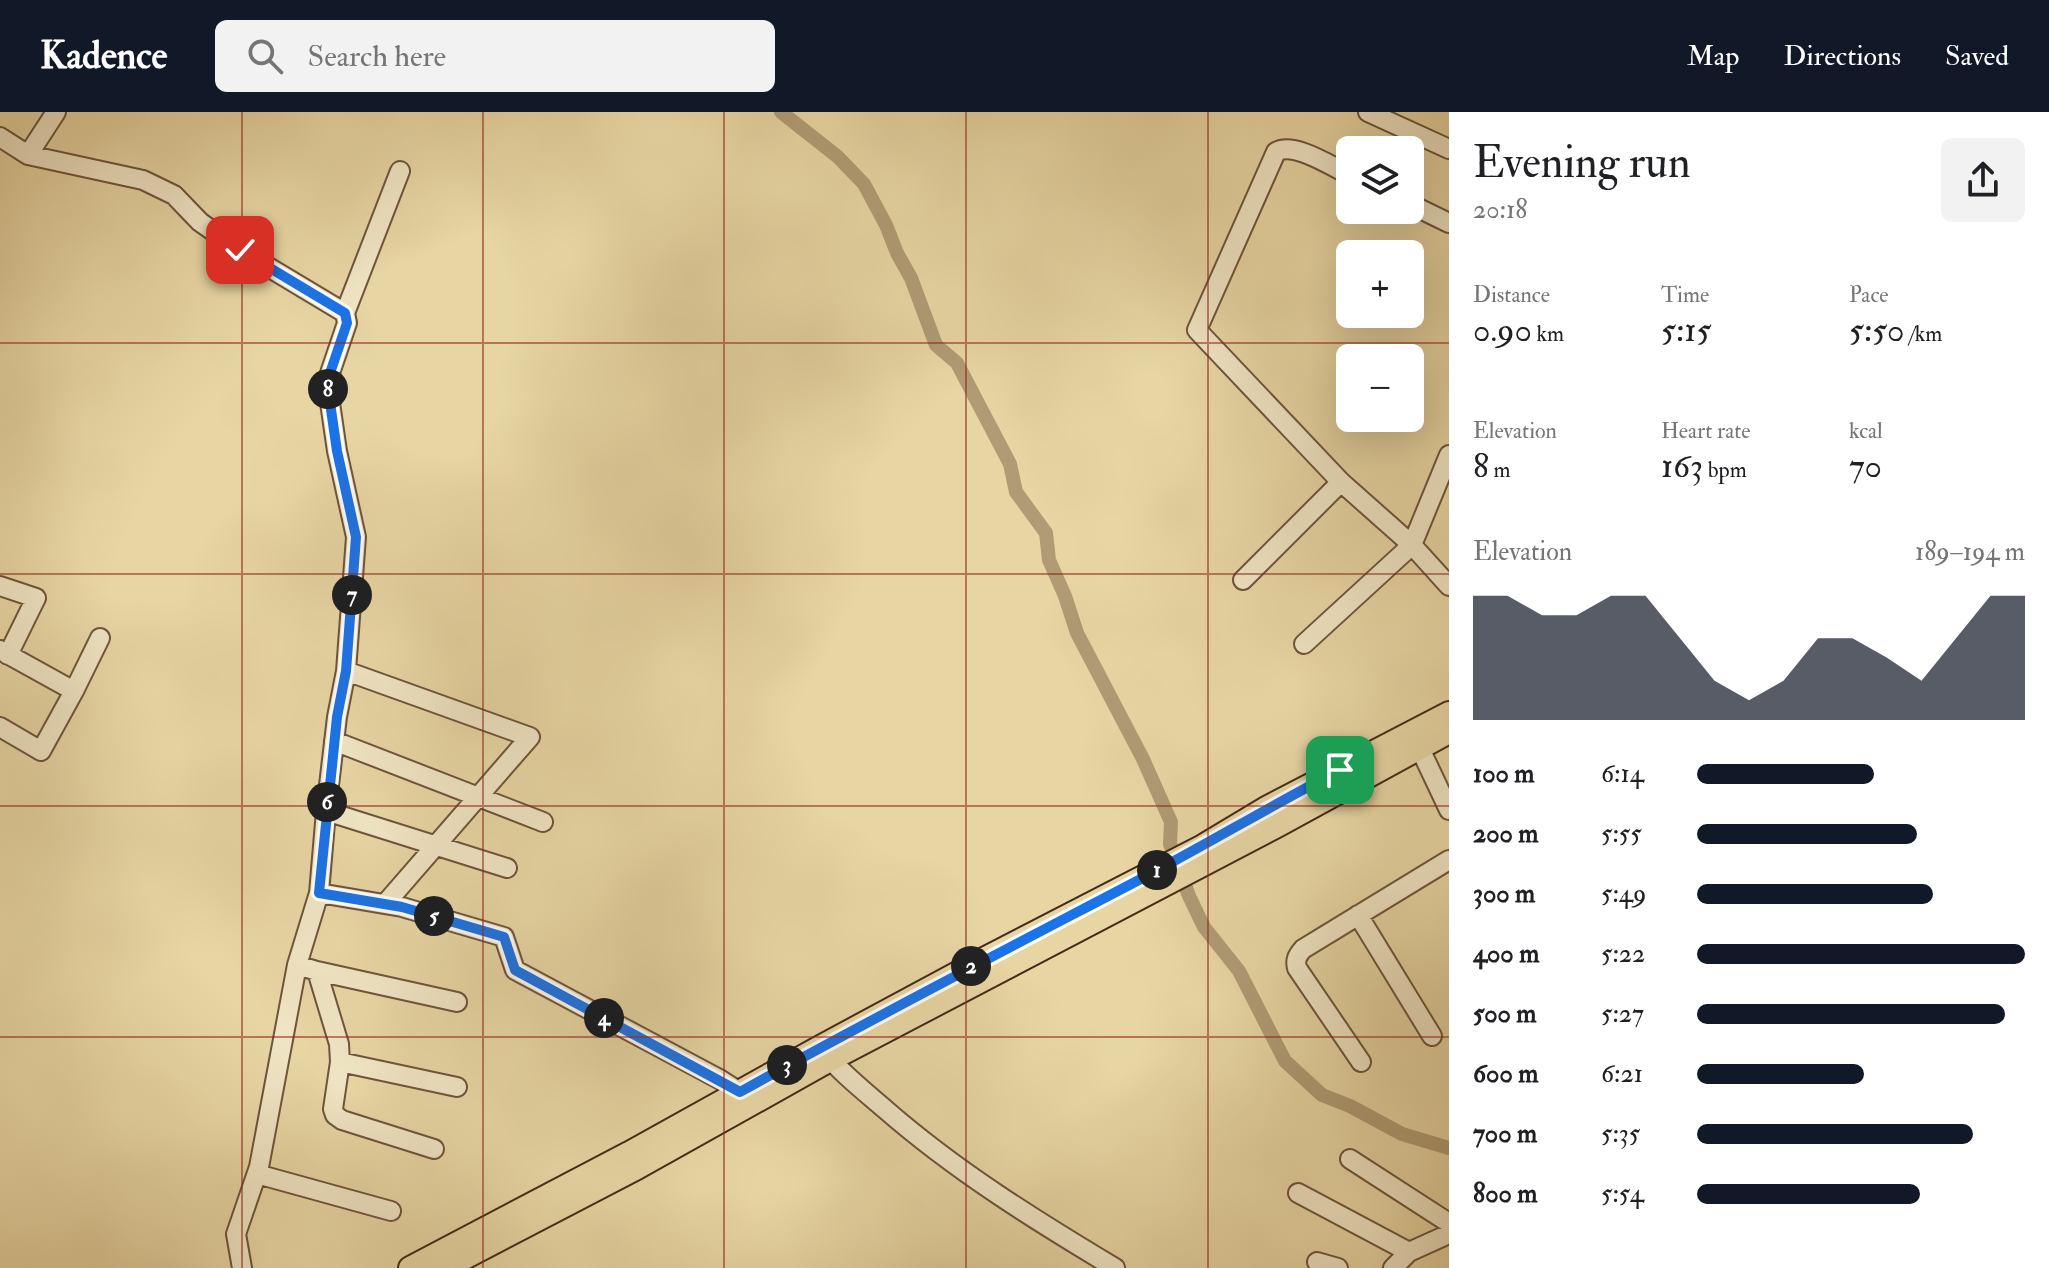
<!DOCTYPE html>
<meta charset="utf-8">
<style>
:root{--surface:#fff;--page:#f2f2f2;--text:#202124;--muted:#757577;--accent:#111827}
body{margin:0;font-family:"IM FELL Double Pica",serif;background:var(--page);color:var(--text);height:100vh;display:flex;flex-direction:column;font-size:30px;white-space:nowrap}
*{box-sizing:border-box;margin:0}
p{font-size:26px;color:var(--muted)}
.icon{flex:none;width:44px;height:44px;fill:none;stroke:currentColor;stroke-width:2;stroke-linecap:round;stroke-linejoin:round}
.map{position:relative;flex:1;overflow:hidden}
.panel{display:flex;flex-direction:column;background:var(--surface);width:600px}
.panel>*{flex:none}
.tools{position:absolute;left:1336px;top:24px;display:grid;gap:16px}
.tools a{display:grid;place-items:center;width:88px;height:88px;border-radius:12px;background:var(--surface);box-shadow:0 8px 32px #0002;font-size:40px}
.pin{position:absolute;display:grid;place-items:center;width:68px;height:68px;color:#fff;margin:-34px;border-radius:16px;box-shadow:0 4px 12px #0006}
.km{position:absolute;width:40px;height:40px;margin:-20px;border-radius:50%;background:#222;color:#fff;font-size:22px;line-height:40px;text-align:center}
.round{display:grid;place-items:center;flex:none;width:84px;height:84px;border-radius:12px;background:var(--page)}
.headline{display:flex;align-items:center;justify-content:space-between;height:136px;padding:0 24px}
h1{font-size:44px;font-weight:600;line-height:60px}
.metrics{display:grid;grid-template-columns:repeat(3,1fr);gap:12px;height:136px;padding:8px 24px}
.metrics div{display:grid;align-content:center}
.metrics b{font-size:34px;font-weight:600}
.metrics small{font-size:22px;font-weight:400}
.metrics p{font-size:22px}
.chart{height:224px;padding:16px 24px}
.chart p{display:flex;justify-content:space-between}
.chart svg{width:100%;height:144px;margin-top:8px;fill:var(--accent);opacity:.7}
ul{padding:0 24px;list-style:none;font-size:26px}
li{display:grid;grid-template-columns:128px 96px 1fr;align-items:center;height:60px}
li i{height:20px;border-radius:10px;background:var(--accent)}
header{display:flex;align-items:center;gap:48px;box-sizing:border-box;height:112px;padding:0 40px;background:var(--accent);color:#fff}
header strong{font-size:38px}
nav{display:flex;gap:44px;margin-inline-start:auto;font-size:28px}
.search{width:560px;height:72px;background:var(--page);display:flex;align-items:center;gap:20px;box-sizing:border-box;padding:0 28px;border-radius:12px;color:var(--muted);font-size:30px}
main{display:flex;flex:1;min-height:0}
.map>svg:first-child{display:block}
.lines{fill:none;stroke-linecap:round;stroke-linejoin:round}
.canal{stroke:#b09b74;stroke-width:14}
.minor-casing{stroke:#6e543b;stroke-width:22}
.major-casing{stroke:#452918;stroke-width:26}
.minor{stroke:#efe4c3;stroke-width:18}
.major{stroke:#e7d5a3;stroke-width:22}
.route-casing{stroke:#fff;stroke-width:16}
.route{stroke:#1a73e8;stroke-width:10}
.grid{fill:none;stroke:#8f2418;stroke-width:2;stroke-opacity:0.55}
</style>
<header>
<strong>Kadence</strong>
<div class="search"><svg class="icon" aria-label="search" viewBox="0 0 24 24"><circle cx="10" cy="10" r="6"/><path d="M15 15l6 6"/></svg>Search here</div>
<nav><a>Map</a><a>Directions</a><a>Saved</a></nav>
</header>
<main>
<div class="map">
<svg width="1449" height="1156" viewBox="0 0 1449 1156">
<rect width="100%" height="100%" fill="#e7d5a3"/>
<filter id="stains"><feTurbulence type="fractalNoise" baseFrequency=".0025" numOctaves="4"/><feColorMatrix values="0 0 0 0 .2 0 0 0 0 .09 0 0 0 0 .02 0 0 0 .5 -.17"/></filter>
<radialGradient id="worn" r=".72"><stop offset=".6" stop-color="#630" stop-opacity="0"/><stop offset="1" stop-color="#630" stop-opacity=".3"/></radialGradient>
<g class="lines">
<!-- canal -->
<path class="canal" d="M781,0L838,45L864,72L886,113L897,141L911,166L936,233L957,251L1010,352L1016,380L1046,421L1049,448L1065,484L1077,521L1143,647L1171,710L1170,732L1189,784L1204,815L1239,859L1285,949L1322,983L1350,994L1402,1022L1449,1036"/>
<defs>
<path id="minor" d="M1368,0L1449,37
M0,25L28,43L143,68L174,83L200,110L240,138L345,201
M28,43L56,0
M1410,92L1449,111
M1449,343L1412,433L1449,474
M1243,468L1341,370
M0,474L36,486L8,543
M1304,532L1412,433L1341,370L1197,218L1276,40C1294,29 1332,55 1350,63
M0,538L74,579
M346,559L356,425L337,339L327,270L347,211L345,201L400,59
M0,615L41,639L74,579L100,526
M1414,624L1449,698
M334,629L543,710
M326,699L337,605L346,559L530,625L385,792
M319,781L402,795L504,825L515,858L721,968L740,980L747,989
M1358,803L1432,924
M297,853L319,781L326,699L507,756
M317,859L339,932L340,950L333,997L335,1003L342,1008L434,1037
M823,939C841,961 864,979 886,998C956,1059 1035,1108 1115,1156
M340,950L457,975
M1361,950L1297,856C1295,848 1297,844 1303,837L1449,748
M1350,1047L1449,1111
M257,1062L391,1099
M1298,1081L1409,1140
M1317,1150L1338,1156
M242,1156L236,1122L259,1055L297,853L317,859L457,890
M1393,1156L1409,1140L1449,1122"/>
<path id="major" d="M410,1156L629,1041L820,935L982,848L1203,734L1268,695L1449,601
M445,1156L637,1056L830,948L1277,714L1449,620"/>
</defs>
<!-- minor casing -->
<use href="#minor" class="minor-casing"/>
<!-- major casing -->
<use href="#major" class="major-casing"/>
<!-- minor -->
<use href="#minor" class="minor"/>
<!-- major -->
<use href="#major" class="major"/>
</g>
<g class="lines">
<defs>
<path id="route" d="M240,138L345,201L347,211L327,270L337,339L356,425L346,559L337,605L319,781L402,795L504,825L515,858L740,980C871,907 1005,838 1137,769C1206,733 1272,693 1340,658"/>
</defs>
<!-- route casing -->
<use href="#route" class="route-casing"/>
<!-- route -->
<use href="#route" class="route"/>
</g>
<!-- grid -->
<path class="grid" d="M242,0V1156M483,0V1156M724,0V1156M966,0V1156M1208,0V1156M0,231H1449M0,462H1449M0,694H1449M0,925H1449"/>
<rect width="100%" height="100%" filter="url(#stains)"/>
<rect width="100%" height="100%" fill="url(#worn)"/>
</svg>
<div class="tools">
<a><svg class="icon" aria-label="layers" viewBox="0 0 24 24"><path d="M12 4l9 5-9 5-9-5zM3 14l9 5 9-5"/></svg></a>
<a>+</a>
<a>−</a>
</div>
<div class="pin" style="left:1340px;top:658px;background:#1e9e55"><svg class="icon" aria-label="arrive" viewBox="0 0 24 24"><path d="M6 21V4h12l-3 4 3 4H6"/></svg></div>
<div class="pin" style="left:240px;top:138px;background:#d93025"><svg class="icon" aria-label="check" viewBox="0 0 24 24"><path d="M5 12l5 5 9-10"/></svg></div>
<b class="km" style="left:1157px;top:758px">1</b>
<b class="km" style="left:971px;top:854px">2</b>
<b class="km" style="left:787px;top:953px">3</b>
<b class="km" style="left:604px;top:906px">4</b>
<b class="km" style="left:434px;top:804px">5</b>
<b class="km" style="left:327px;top:690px">6</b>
<b class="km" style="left:352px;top:483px">7</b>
<b class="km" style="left:328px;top:277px">8</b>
</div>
<section class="panel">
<div class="headline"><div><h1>Evening run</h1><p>20:18</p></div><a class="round"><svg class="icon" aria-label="share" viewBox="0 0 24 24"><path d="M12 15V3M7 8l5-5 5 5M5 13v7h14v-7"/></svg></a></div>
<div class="metrics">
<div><p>Distance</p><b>0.90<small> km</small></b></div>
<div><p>Time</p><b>5:15</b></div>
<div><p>Pace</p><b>5:50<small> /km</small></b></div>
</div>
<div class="metrics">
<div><p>Elevation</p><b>8<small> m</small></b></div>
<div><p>Heart rate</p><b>163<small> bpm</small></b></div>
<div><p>kcal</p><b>70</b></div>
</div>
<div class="chart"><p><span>Elevation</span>189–194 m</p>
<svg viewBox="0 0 160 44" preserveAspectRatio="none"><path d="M0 44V6L10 6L20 12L30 12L40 6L50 6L60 19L70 32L80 38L90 32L100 19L110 19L120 25L130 32L140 19L150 6L160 6V44z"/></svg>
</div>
<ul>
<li><b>100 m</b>6:14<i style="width:54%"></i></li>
<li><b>200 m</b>5:55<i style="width:67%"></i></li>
<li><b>300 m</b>5:49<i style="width:72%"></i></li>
<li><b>400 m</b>5:22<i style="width:100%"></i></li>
<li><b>500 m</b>5:27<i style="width:94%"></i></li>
<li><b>600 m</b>6:21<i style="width:51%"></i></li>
<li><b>700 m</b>5:35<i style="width:84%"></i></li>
<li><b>800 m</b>5:54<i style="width:68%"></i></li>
</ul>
</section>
</main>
